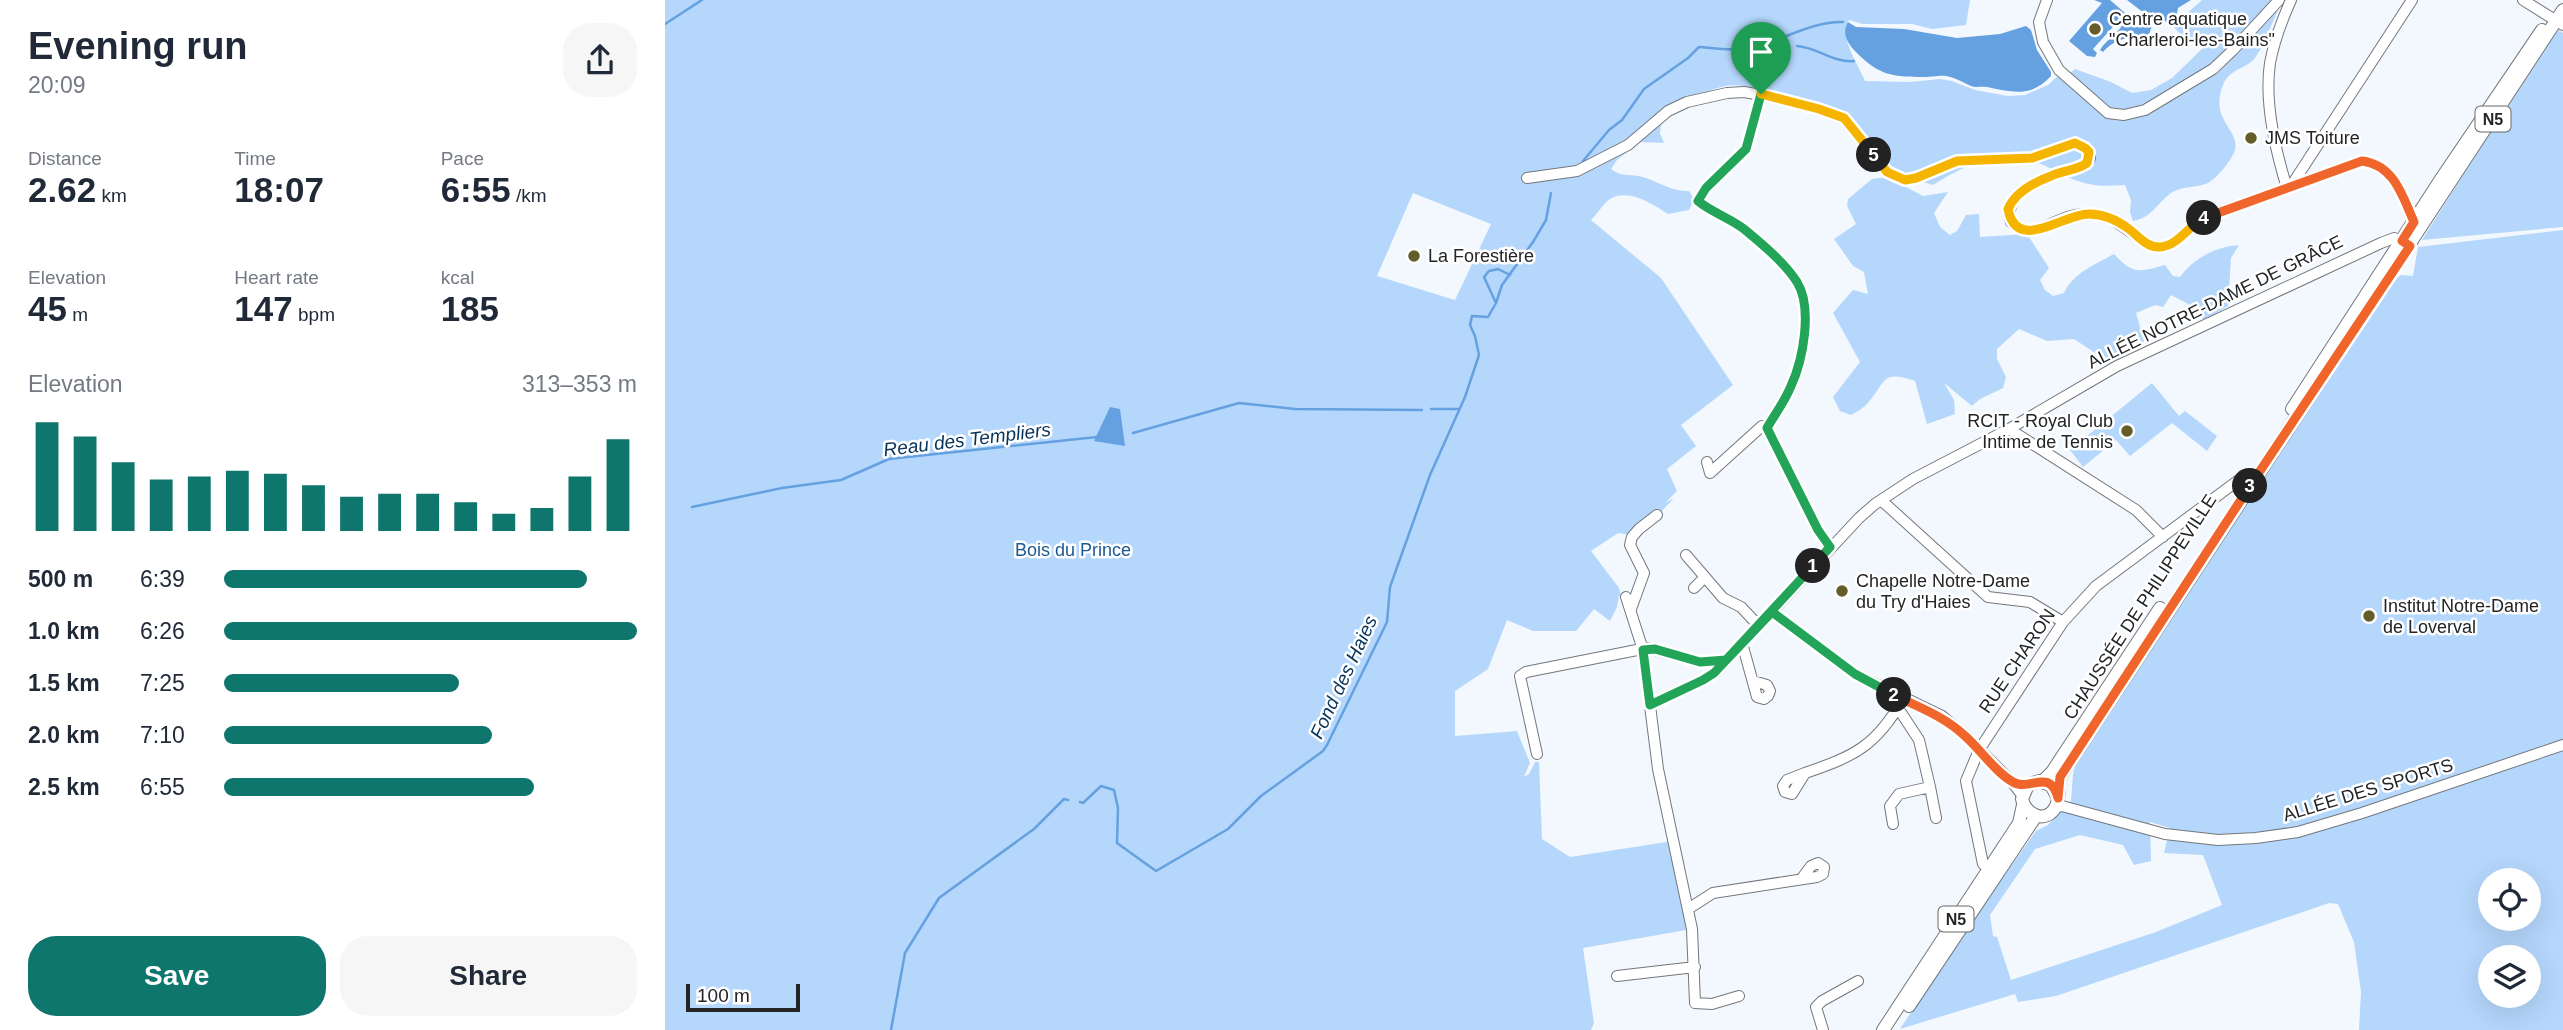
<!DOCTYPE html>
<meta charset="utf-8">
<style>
:root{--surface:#fff;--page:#f6f6f7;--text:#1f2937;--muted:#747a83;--accent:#0f766e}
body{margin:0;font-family:Helvetica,sans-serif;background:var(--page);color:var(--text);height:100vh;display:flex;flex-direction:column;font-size:26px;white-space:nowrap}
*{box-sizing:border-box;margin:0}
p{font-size:23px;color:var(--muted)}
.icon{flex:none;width:38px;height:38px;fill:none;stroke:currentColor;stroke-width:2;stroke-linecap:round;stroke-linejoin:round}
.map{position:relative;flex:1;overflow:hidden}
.side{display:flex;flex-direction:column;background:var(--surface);width:665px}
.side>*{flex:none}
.buttons{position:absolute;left:1813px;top:868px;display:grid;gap:14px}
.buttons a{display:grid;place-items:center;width:63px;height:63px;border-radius:50%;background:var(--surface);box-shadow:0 7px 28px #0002;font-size:35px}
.scale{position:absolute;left:21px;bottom:18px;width:114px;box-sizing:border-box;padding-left:7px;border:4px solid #232426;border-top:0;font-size:19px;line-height:24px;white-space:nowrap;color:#232426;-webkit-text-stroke:5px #fff;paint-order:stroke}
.pin{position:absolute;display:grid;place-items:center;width:60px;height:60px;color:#fff;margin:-72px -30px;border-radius:50% 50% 50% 0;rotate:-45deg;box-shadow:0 0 7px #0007}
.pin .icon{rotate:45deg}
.km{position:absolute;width:35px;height:35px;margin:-18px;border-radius:50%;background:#222;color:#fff;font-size:19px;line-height:35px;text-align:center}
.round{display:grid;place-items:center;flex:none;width:74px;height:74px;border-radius:28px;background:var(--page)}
.head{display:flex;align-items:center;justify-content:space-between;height:119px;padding:0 28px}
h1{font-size:38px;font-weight:800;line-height:52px}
.metrics{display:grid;grid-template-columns:repeat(3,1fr);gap:10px;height:119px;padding:7px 28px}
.metrics div{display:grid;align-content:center}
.metrics b{font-size:35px;font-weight:800}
.metrics small{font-size:19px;font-weight:400}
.metrics p{font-size:19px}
.chart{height:196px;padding:14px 28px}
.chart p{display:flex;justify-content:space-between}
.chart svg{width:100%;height:126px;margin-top:7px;stroke:var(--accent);stroke-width:6}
.primary-button{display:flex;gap:14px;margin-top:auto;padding:14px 28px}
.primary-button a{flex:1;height:80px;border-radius:28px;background:var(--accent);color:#fff;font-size:28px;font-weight:800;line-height:80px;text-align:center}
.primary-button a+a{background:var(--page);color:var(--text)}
ul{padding:0 28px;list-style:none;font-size:23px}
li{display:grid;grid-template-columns:112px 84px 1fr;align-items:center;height:52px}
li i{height:18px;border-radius:9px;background:var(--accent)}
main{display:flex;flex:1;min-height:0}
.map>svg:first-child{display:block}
.green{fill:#b5d7fc;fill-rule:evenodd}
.water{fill:#65a1e0}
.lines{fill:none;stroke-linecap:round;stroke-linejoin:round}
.stream{stroke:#65a1e0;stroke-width:2.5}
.minor-casing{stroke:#73777c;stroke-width:12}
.major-casing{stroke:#73777c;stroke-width:14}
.minor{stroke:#fff;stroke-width:10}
.major{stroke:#fff;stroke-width:12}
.split-1-casing{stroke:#fff;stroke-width:14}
.split-2-casing{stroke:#fff;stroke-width:14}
.split-3-casing{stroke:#fff;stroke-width:14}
.split-4-casing{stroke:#fff;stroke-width:14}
.split-5-casing{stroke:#fff;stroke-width:14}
.split-6-casing{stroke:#fff;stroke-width:14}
.split-1{stroke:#22a559;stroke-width:9}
.split-2{stroke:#22a559;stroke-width:9}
.split-3{stroke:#f0652b;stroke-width:9}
.split-4{stroke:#f0652b;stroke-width:9}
.split-5{stroke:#f5b400;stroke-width:9}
.split-6{stroke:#f5b400;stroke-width:9}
.poi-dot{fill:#645d2a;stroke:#fff;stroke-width:2.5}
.labels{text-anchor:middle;stroke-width:5;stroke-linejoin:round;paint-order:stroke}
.shield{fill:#fff;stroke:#656667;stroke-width:2}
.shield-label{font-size:16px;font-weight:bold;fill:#232426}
.poi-label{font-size:18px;fill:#232426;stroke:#fff;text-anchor:start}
.street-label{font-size:18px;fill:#232426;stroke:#fff}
.park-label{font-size:18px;fill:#1b5994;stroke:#fff}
.water-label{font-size:19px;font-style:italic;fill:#06335c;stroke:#fff}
</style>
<main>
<section class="side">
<div class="head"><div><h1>Evening run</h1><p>20:09</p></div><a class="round"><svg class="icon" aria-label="share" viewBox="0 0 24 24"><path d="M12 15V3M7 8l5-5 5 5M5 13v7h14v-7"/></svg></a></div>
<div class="metrics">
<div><p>Distance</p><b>2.62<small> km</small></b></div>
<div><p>Time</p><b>18:07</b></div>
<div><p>Pace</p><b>6:55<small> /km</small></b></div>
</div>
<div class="metrics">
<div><p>Elevation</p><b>45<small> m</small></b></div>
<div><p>Heart rate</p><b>147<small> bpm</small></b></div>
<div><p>kcal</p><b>185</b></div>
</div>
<div class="chart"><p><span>Elevation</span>313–353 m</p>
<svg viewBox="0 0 160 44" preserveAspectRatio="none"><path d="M5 44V6M15 44V11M25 44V20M35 44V26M45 44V25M55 44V23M65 44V24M75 44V28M85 44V32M95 44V31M105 44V31M115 44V34M125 44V38M135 44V36M145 44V25M155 44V12"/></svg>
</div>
<ul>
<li><b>500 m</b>6:39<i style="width:88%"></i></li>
<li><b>1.0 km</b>6:26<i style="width:100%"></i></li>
<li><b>1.5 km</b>7:25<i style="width:57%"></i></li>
<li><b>2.0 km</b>7:10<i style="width:65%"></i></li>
<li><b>2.5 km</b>6:55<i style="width:75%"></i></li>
</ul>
<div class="primary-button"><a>Save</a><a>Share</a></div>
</section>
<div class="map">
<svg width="1898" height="1030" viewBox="0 0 1898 1030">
<rect width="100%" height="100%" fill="#f3f8fe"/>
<!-- green -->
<path class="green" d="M0,0H1305L1301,25L1267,29L1247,24H1197L1184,20C1173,36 1193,64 1200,81L1245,82L1275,79L1287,81L1310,90L1343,96L1360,95L1383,85L1396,73H1405L1410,69L1446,82L1467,93L1486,90L1507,78L1539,47L1521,41L1508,26L1537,0H1618C1608,18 1602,41 1590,58C1582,69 1566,67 1558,85C1544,120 1575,129 1570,150C1567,160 1552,178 1543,183C1532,188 1516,186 1506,193C1492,203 1487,218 1468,221L1465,212L1466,200L1460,185C1445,186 1431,187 1416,182C1394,176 1374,158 1350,157C1319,155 1293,170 1268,185C1250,180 1234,174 1221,161C1207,147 1199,128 1184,115C1169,103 1078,81 1060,86C1037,91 1017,105 997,117L995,133L999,143L975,142L952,160L946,169C958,177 961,174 974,176C992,180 1005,192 1024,191L1029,199L1024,210L1003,214C988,204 963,188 945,199C938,204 932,214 926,220L996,278L1068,385L1016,425L1031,446L1002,469L1012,491L1000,503L1009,498L973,536L953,533L926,551L954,588L956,597L954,596L952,607L945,621L929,609L911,631H868L842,620L823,669L790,691V736L852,731L865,763L859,777L864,774L870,762H874L877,839L905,857L1008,841L1027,929L918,948L929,1023L926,1030H0ZM748,193L826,224L790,300L712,276Z
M1894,30L1898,33V227L1757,240L1886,36Z
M1222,177L1258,196L1283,192L1269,213L1275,227L1285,235L1292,231L1301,215L1314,214L1315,237L1362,234L1384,268L1375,280L1380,290L1388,296L1399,293C1408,273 1431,264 1449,254C1468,275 1475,272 1500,265L1508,276L1515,277C1529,258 1550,247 1574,245L1566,258L1563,306L1539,320L1523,304L1506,295L1498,307L1490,305L1471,313L1479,341L1447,364L1409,339L1382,341L1354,329L1332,349V359L1341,377L1338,388C1326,395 1316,396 1307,406L1279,383L1289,400L1290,414L1262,424L1250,381C1214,369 1222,383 1201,405C1197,409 1191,412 1186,415L1175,411L1168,397L1195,362L1168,313L1188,290L1203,294L1199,272L1188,266L1169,239L1191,224L1182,206L1183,199L1207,179Z
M1898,230V1030H1694L1696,992L1689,942L1673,904L1664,903L1391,996L1353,1002L1350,994L1235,1029L1300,931L1371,831L1383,825L1406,801L1408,774L1413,756L1728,281L1736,275L1748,276L1753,247ZM1485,822L1505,828L1499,853L1538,855L1557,905L1491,932L1346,980L1332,937L1328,936L1325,915L1370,849L1415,835L1458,845L1469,865L1486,861ZM1825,880H1864V919H1825ZM1825,957H1864V996H1825Z
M1487,383L1514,416L1520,411L1552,436L1542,451L1507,423L1465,456L1451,440L1418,467L1405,450Z"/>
<!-- water -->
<path class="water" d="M1429,0H1445L1467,19L1487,26L1481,42C1465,34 1449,39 1438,52L1435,50C1441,39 1456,32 1459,21L1455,19L1428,49L1432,53L1430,57L1422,56L1404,41L1437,3Z
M1462,0H1526L1513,8L1511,20L1504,24L1496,18L1479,13Z
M1183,22L1191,27L1239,29L1292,38L1335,34L1361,26L1366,30L1372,50L1386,72V76C1366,98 1347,92 1322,87C1316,86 1311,88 1306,86C1297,82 1291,78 1281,76C1274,75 1267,77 1260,77C1225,77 1213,75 1189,50C1181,41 1177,32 1183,22Z
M445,407L455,409L460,446L429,441Z"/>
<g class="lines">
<!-- stream -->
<path class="stream" d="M0,24L37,0
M1132,46C1152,47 1168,63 1189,61
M918,165V161L944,130L957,120L979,89L1023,58L1034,47C1053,49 1071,51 1089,47C1118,40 1148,21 1178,22
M831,303L819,277L824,271L833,269L845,275
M766,409H794
M468,433L574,403L630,409L757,410
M27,507L117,488L176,480L224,459L432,437
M415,802L418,803L436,786L449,790L453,808L452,843L491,871L563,829L596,796L658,751L662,745L722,622L725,587L765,475L800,397L814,355L810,336L805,325L807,316L823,317L831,303L837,285L868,242L881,220L886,193
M226,1030L240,953L274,898L369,829L399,799L403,800"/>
<defs>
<path id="minor" d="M1382,0L1374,22L1378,42L1394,70L1443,113L1459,115L1480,110L1548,69L1568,50L1614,0
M1858,0L1898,25
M1096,94L1081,149L1041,188L1033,201C1047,212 1065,218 1079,229C1098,244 1119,262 1132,282C1148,308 1138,360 1126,386C1119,401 1110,414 1102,428L1153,530L1165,547
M862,178L912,171L963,145L1003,111L1022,102L1062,93L1079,92L1108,97L1154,109L1179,118L1222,172L1240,180L1251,178L1292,161L1367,158L1410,143L1420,148L1425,158C1418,172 1398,170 1385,176C1365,184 1338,198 1346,222C1366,242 1385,221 1406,216C1413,214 1421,214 1428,214C1456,216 1478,249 1495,247C1510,246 1520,231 1531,223C1537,219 1545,216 1551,213L1697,161C1729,166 1737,195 1749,222
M1626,186L1747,0
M1622,188C1610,149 1599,103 1605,63C1609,41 1617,20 1626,0
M1344,429L1471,510L1498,537
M1042,462L1045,473L1097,426L1102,428
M1216,500L1323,597L1365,602L1398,622
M1021,555L1058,598L1076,607L1094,626
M1029,588L1039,578
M961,597L978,650L993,769L1027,929L1030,1003L1047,1004L1074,996
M966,609L979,573L965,545L967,537L974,529L992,515
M1107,612L1190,674L1277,716L1300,735L1347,782L1357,795
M1077,643L1092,697L1099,699L1103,696L1105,691L1102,685L1088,681
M985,705L1038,680L1050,673L1194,518L1210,504L1248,479L1344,429L1452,366L1716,243L1729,238L1737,241
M872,754L855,676L861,672L982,648L1035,662L1061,660
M1140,773L1122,780L1118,786L1120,792L1127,794L1140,773C1190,756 1211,746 1238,699
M1265,787L1271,818
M1391,807L1397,806L1500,834L1553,840L1591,838L1633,832L1697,813L1898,745
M1228,824L1225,806L1234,794L1265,787L1254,740L1233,708
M1318,864L1301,781L1314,750L1398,622L1431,586L1575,479L1593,474
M1023,909L1048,893L1152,877L1158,874L1159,867L1153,863L1146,866L1137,878
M952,976L1030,967
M1158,1030L1151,1007L1157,1001L1193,981"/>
<path id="major" d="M1627,409L1776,179L1877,30
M1378,781L1387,772L1495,608
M1393,798L1386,785L1374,781L1363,785L1357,799C1360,815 1382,825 1391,806C1395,798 1393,786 1395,777L1898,10
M1244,1006L1371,816
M1218,1030L1354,823L1358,805"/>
</defs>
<!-- minor casing -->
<use href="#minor" class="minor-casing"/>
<!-- major casing -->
<use href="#major" class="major-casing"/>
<!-- minor -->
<use href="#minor" class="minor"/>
<!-- major -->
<use href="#major" class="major"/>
</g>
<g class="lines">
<defs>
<path id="split-1" d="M1096,94L1081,149L1041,188L1033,201C1046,212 1065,218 1079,229C1097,244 1119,262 1132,282C1148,308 1138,360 1126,386C1120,401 1110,414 1102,428L1153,530L1165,547L1148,566"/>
<path id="split-2" d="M1148,566L1061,660L1035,662L990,649L978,650L985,705L1038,680L1049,673L1107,612L1190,674L1229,695"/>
<path id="split-3" d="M1229,695C1255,708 1279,716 1300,736C1316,750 1330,772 1348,782C1365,792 1385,767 1393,798L1395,777L1585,486"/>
<path id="split-4" d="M1539,218L1697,161C1729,165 1737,195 1749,222L1737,241L1745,246L1585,486"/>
<path id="split-5" d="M1209,155L1222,172L1240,180L1251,178L1292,161L1367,158L1410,143L1420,148L1424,152L1422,163C1411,171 1398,170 1386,176C1370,182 1350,193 1343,209C1352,254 1397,214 1424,214C1438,214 1452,220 1464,229C1473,236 1482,248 1495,247C1513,246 1524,225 1539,218"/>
<path id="split-6" d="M1096,94L1154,109L1179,118L1209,155"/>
</defs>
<!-- split-1 casing -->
<use href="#split-1" class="split-1-casing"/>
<!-- split-2 casing -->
<use href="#split-2" class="split-2-casing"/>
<!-- split-3 casing -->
<use href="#split-3" class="split-3-casing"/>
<!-- split-4 casing -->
<use href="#split-4" class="split-4-casing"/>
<!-- split-5 casing -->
<use href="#split-5" class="split-5-casing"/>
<!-- split-6 casing -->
<use href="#split-6" class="split-6-casing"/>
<!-- split-1 -->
<use href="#split-1" class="split-1"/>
<!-- split-2 -->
<use href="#split-2" class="split-2"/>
<!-- split-3 -->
<use href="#split-3" class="split-3"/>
<!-- split-4 -->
<use href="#split-4" class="split-4"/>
<!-- split-5 -->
<use href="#split-5" class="split-5"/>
<!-- split-6 -->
<use href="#split-6" class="split-6"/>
</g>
<!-- markers -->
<g class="poi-dot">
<circle cx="1430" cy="29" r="7"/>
<circle cx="1586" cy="138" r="7"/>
<circle cx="749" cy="256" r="7"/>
<circle cx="1462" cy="431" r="7"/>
<circle cx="1177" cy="591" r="7"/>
<circle cx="1704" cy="616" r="7"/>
</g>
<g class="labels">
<!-- shield labels -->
<g class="shield">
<rect x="1810.5" y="106.5" width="35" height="25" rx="5"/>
<rect x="1273.5" y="906.5" width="35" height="25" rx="5"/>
</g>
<g class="shield-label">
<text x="1828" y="125">N5</text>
<text x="1291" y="925">N5</text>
</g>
<!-- poi labels -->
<g class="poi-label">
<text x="1444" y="25">Centre aquatique<tspan x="1444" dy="21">"Charleroi-les-Bains"</tspan></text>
<text x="1600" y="144">JMS Toiture</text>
<text x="763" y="262">La Forestière</text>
<text x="1448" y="427" text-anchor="end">RCIT - Royal Club<tspan x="1448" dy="21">Intime de Tennis</tspan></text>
<text x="1191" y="587">Chapelle Notre-Dame<tspan x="1191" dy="21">du Try d'Haies</tspan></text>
<text x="1718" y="612">Institut Notre-Dame<tspan x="1718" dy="21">de Loverval</tspan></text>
</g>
<!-- street labels -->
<g class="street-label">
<text transform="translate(1550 302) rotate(-26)" y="6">ALLÉE NOTRE-DAME DE GRÂCE</text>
<text transform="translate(1475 607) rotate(-57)" y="6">CHAUSSÉE DE PHILIPPEVILLE</text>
<text transform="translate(1352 661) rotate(-56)" y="6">RUE CHARON</text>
<text transform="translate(1703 790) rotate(-17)" y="6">ALLÉE DES SPORTS</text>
</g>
<!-- park labels -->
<g class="park-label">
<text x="408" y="556">Bois du Prince</text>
</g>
<!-- water labels -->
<g class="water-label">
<text transform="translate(302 439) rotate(-7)" y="7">Reau des Templiers</text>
<text transform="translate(678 677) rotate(-65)" y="7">Fond des Haies</text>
</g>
</g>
</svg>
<div class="buttons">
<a><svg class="icon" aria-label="locate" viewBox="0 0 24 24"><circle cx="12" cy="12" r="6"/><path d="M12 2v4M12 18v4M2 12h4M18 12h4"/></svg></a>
<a><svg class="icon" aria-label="layers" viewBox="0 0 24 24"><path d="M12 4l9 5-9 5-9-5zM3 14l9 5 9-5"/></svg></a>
</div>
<div class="scale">100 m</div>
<div class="pin" style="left:1096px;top:94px;background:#1e9e55"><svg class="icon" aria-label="arrive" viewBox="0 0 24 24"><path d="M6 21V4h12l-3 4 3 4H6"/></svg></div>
<b class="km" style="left:1148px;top:566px">1</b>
<b class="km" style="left:1229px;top:695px">2</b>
<b class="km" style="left:1585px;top:486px">3</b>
<b class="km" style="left:1539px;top:218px">4</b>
<b class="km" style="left:1209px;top:155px">5</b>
</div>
</main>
